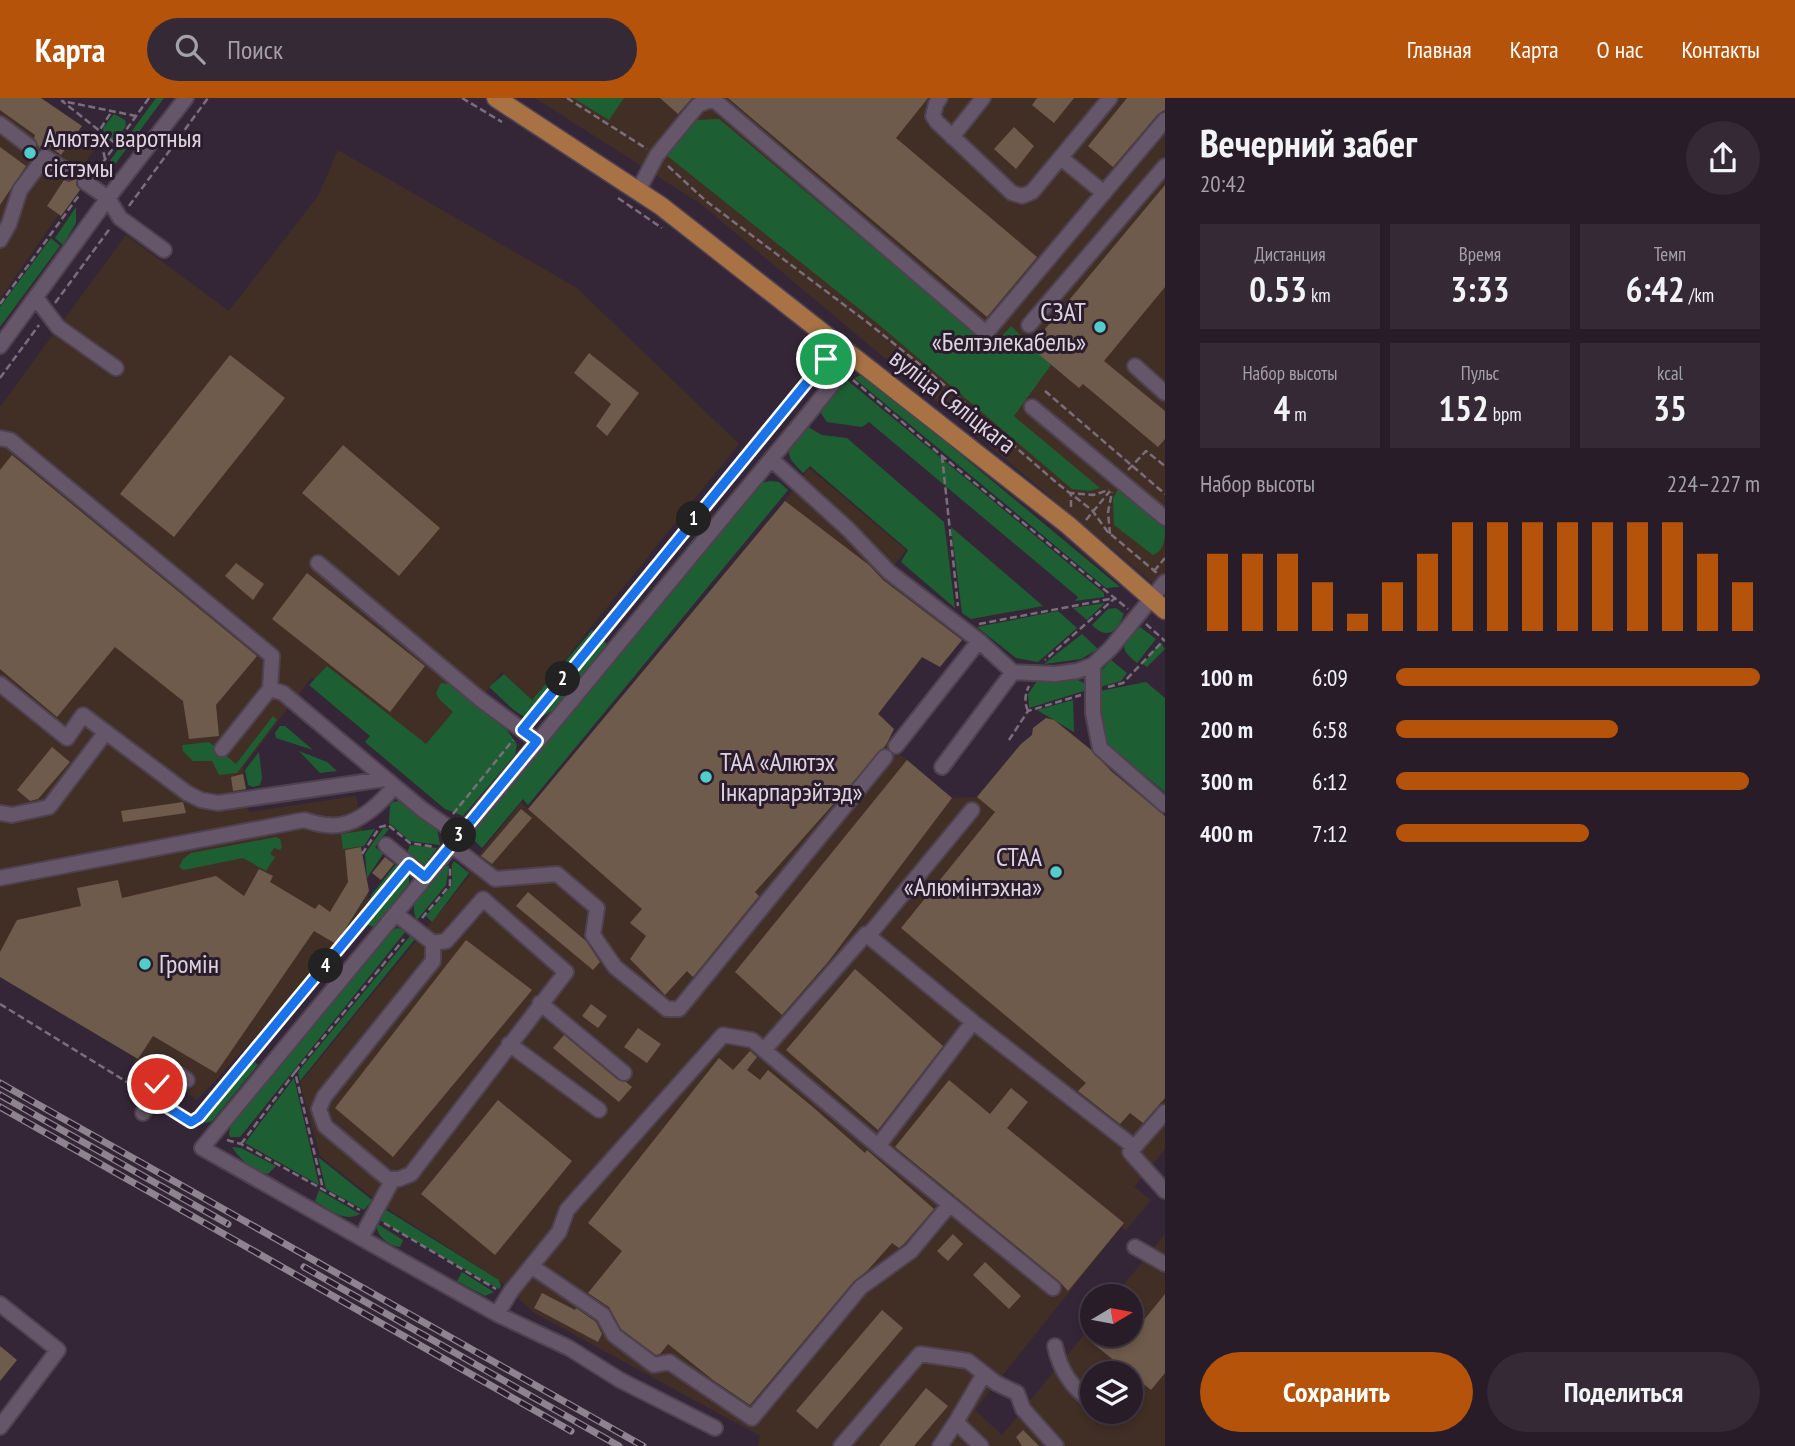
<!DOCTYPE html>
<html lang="ru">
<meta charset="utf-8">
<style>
:root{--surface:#281c29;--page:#342935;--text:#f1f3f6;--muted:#a5a1a8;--line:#443a46;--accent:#b45309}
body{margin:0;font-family:"PT Sans Narrow",sans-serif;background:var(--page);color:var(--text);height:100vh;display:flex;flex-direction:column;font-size:26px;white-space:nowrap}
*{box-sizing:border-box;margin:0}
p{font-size:23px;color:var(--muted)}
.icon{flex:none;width:38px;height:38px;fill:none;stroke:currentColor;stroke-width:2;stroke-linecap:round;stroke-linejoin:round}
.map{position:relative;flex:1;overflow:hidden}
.side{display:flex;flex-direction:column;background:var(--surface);width:630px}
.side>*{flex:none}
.needle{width:46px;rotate:80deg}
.tools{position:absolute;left:1080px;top:1186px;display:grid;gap:14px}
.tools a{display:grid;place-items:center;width:63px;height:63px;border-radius:50%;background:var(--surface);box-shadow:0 4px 10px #0003,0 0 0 2px var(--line);font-size:35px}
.pin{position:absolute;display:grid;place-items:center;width:60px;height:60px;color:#fff;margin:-30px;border:4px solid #fff;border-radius:50%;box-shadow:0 2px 7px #0007}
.km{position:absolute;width:35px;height:35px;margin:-18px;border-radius:50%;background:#222;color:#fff;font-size:19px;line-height:35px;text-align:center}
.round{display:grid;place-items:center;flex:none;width:74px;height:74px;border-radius:37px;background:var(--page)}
.overview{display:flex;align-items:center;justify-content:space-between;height:119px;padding:0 35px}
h1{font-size:38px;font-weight:800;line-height:52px}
.metrics{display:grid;grid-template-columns:repeat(3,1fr);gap:10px;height:119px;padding:7px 35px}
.metrics div{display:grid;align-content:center;border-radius:0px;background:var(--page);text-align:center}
.metrics b{font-size:35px;font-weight:800}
.metrics small{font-size:19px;font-weight:400}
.metrics p{font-size:19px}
.chart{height:196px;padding:14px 35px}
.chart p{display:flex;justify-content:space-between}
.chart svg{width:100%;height:126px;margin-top:7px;stroke:var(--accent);stroke-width:6}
.cta{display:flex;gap:14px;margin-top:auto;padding:14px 35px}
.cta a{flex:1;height:80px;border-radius:42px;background:var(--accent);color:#fff;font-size:28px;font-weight:800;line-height:80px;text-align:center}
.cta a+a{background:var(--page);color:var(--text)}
ul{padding:0 35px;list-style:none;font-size:23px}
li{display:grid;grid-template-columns:112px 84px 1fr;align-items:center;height:52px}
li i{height:18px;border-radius:9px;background:var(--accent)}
header{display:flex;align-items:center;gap:42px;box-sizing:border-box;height:98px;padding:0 35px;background:var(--accent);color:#fff}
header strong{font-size:33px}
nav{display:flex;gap:38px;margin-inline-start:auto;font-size:24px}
.search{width:490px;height:63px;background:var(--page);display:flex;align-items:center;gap:18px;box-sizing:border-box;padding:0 24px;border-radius:38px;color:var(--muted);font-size:26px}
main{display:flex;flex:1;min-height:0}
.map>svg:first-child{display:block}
.industrial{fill:#412f26;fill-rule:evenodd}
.green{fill:#1e5e33}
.building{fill:#6f5b4b}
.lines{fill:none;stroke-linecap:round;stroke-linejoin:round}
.minor-casing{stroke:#4e4250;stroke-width:18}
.major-casing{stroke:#4e4250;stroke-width:21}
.path{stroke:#7b6e7c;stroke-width:2.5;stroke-dasharray:7 3.5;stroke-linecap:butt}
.minor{stroke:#665669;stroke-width:14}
.major{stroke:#a97245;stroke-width:18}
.rail-casing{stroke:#8f8391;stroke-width:7}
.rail{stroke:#2b1c2d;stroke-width:4.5;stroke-dasharray:13;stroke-linecap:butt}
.route-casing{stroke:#fff;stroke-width:14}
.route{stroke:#1a73e8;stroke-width:9}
.poi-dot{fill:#53cdcb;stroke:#2b1c2d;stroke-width:2.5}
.labels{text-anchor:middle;stroke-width:6;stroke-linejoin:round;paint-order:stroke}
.poi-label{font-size:26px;fill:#ded4df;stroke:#2b1c2d;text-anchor:start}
.street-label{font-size:26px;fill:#ded4df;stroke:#2b1c2d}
</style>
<header>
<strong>Карта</strong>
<div class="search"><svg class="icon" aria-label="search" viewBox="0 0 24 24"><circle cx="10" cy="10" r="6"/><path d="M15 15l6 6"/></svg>Поиск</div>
<nav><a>Главная</a><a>Карта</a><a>О нас</a><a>Контакты</a></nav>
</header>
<main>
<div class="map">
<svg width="1165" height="1348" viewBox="0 0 1165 1348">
<rect width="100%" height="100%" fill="#352637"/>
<!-- industrial -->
<path class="industrial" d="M0,0H41L82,28L79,33L97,47L83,68L91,75L62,118L58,117L0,201Z
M535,0H1165V495L701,106Z
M338,52L577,190L739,346L532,602L502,574L423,670L312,579L243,669L249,714L356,698L365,745L361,750L369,802L338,850L197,1002L178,989L172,997L132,969L136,960L0,879V309L126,137L229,213L318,98Z
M809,370L906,452L889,474L887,480L962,542L940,569L922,560L879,615L894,631L886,647L907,662L952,700L977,699L1021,646L1032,637L1033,630L1046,620L1054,622L1113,669L1111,673L1165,718V1051L1134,1089L1151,1102L1126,1132L1121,1129L975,1312L1002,1337L1092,1227V1237H1130V1199H1114L1165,1136V1348H758L760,1338L533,1214L499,1182L379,1105L320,1058L300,985L470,777L466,773L521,705L528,711L785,403ZM1092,1276H1130V1314H1092Z"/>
<!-- green -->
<path class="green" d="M156,0H164L110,73L98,79Z
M573,0H624L609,22Z
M114,16L125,22L126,28L115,43L104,35L103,30Z
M719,21L992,249L1011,228L1051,267L1014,318L1100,390L1089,393L1072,391L877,225L666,57L697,22Z
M76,109V125L63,147L55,140Z
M51,140L60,148L0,229V209Z
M864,276L1120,489L1106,490L854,280Z
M847,282L1104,495V499L1075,503L1078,499L869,324L862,329L827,324L820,314C825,300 836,290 847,282Z
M808,329L822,337L847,340L944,424L955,510L901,464L908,452L810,368L803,375C791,363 783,356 795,341C800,335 802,332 808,329Z
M770,383L779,384L788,392L528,707L523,701L482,750L473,741L470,734L757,386Z
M1119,389L1165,429C1165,441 1165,452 1153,457L1114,427L1113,401Z
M951,429L1043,508L971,521L962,515Z
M1105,505L1087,522L1073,510Z
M1116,510L1124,516C1117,533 1108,543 1092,527L1108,511Z
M1058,513L1077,530L1038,564L1016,560L977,529Z
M1140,529L1156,541L1137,565C1115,548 1125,545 1140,529Z
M592,532L607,546L556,610C525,634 514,610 489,589L504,576L532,602Z
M1082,536L1098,551L1081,561L1044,566Z
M1160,544L1165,551L1147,569L1143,566Z
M1111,562L1127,575L1121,583L1100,589L1101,573Z
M327,568L426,646L453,614L439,601L436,595L441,585L449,586L507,632L517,646L515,657L463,718L445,711L365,644L370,638L309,587Z
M1074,580L1084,585L1087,592L1029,610L1028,596L1038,582Z
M1146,584L1165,600V694L1105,644L1100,593Z
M1073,602L1074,634L1037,612Z
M273,618L277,622L237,675L219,677L212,663H193L183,653L182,647L209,644L236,666Z
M280,628H285L313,652L276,640L275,635Z
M299,653L327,664L337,673L320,675Z
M259,654L262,680L260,687L253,689L248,687L245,672Z
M401,703L408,706L437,730L440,747L410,743L389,725L390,707L393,704Z
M384,729L389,731L375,749L383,756L367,780L365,756Z
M375,731L364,748L343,751L341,736Z
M276,739L280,741L282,749L280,752L274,750L270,756L275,759L266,773L243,760L184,772L179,769L183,761L191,755Z
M410,747L437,750L424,768L418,769L406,758Z
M454,763L469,775L432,824L426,818L452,787V766Z
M396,766L402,771L355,831L372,796Z
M445,767L449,768L446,787L417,822C405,801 432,781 445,767Z
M405,772L409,777V785L379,824L373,829L362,824Z
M398,830L406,833L240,1039H230L229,1035L233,1021L391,832Z
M411,837L415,841L300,983L298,974Z
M251,960L258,967L212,1023L206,1025L201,1020Z
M294,980L319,1087L245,1045Z
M232,1049L241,1050L276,1068L268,1076C253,1072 240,1062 232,1049Z
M318,1059L372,1102L364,1112L326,1091Z
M319,1092L360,1116C344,1125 329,1111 315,1103Z
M383,1110L499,1182L501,1188L499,1191L376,1120Z
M376,1125L403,1142L400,1149C388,1147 376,1138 376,1125Z
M462,1174L494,1194L485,1198L457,1183Z"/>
<!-- building -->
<path class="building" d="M0,0H41L82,28L61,57L44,44L37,53L39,49L34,40L35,37L0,12Z
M660,0H692L678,16Z
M728,0H928L896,40L1037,159L987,219Z
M1037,0H1074L1054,25L1032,7Z
M1127,0H1165V12L1158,16L1113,69L1088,48Z
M1014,29L1034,48L1016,71L994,51Z
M0,49L26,68L0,107Z
M77,80L76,87L80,92L61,118L47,108L64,82L69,84Z
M1165,87V189L1104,263L1165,313V341L1158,349L1083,286L1079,290L1030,249Z
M589,255L639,295L607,338L596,328L611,306L574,275Z
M230,257L285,300L174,439L120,396Z
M343,347L440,430L399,478L302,395Z
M12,357L257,558L216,607L219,638L189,641L183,603L115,549L57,619L0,571V372Z
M785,403L869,467L883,482L962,542L940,569L922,559L878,616L894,631L886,647L755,794L759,798L693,879L687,873L665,897L630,861L646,838L630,825L642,811L528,711Z
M236,465L264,486L253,502L225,478Z
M307,475L425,568L390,614L272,521Z
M1046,620L1054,622L1090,651L1111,673L1165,718V1000L1143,1025L1130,1015L1120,1026L1078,993L1086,985L901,830L995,714L977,699L1021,646L1032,637L1033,630Z
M52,649L70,664L38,701L30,703L17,692Z
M907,662L952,700L828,864L782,917L735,874Z
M243,676L246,691L233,693L231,679Z
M183,704L186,715L123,724L121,713Z
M521,711L532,720L492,766L481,758Z
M361,749L369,793L336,846L314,833L216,975L153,938L138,961L0,879V854L17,822L81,808L77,790L118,782L122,800L216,778L244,798L259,771L273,778L270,784L315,811L319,806L330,814L348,784L345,752Z
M385,759L394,766L381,782L372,775Z
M528,794L586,843L600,864L593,872L516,808Z
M466,842L532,892L393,1059L335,1010Z
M855,871L943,948L878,1032L786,952Z
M591,906L607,918L598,930L582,918Z
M638,930L661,946L647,965L624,949Z
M564,937L618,982L626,984L632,989L619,1004L553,950Z
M750,953L757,959L747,972L760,982L768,972L814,1010L865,1055L867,1052L934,1111L904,1146L899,1150L892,1145L867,1173L854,1183L750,1307L713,1282L668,1246L660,1256L656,1257L621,1231L609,1209L588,1195L622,1153L588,1125L719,960L733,972Z
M949,982L990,1016L1011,990L1028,1004L1007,1030L1124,1125L1068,1193L1059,1183L895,1049Z
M498,1002L572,1063L495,1157L421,1096Z
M953,1136L963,1146L948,1163L937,1153Z
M985,1164L1021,1198L1009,1211L973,1177Z
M542,1195L575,1212L576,1210L596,1224L602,1236L598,1244L534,1210Z
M1165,1196V1275L1151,1292L1091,1244L1096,1237H1107L1122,1249Z
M882,1212L903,1230L817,1331L796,1313Z
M0,1248L17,1262L0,1283Z
M926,1290L948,1308L914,1348H879Z
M1023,1332L1039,1348H1022L1016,1339Z"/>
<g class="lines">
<defs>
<path id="minor" d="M940,0L936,6L933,18L937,24L1012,95L1022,98L1032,94L1110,0
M0,26L29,48
M952,39L983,0
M1061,60L1104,95
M85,84L108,100L120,120L164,152
M638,93L657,57L698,7L713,1L986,235L1165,22
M0,142L9,126L20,92L45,59L69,74
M36,200L58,229L116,270
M1029,227L1165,68
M0,248L108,100L186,0
M1135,268L1165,295
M1032,309L1165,420
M0,340L10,342L272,558L270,591
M771,361L848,431L889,474L979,543L1013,574L1055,576L1077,573L1093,567
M318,465L480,601L537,643
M1165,484L1111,550L1093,567V615L1100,650L1165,707
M0,586L67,640L83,617L187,695L201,702L218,705L384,681
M896,648L979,543
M222,651L270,591L283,595L423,712L459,737
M942,669L1013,574
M0,715L12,717L49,709L106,634
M386,747L425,779
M451,747L495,781L557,776L597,810L593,837L615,869L667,911H679L885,659
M0,780L304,722C311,724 319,727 327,727C354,731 378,708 394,689
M396,816L433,845V863L324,999L319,1011L325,1028L388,1081H399L411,1076L566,874L483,801L446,843L433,845
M868,838L972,712
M540,905L624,975
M509,946L599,1012
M764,952L866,836L973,924
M1165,1014L1130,1054L1165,1093
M143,1015L166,968L187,982
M393,1081L361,1140L202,1050L805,320L843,273L852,256
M361,1140L497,1216L511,1193L559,1134L567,1112L723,937L752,942L878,1048
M1135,1149L1165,1166
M531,1168L603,1217L614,1237L654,1267L669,1264L752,1320L861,1189L911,1153L950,1106
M1053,1190L878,1048L973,924L1134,1049
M0,1206L58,1252L0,1329
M497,1216L569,1250L620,1282L715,1330
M1055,1248C1060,1273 1072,1290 1092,1304
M1105,1314L1112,1319
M841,1348L920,1256L968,1263L996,1285L1017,1295L1023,1311L1056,1348
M940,1348L956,1324
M981,1348L956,1324L984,1276"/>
<path id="major" d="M496,0L661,108L1068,427L1165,512"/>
</defs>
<!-- minor casing -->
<use href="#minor" class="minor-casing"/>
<!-- major casing -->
<use href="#major" class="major-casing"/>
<!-- path -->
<path class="path" d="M462,0L502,24
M567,0L647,51
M115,45L62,3L136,18
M105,61L99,33L112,13
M668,68L706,103L867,224L928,273L1058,386L1092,412L1107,433L1157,475
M96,74L149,0
M618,100L662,130
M129,108L208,0
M55,205L111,129
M0,206L80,96
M819,253L832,265
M0,280L39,227
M853,282L942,358L1128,511
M1045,293L1165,396
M942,358L958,508
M1128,372L1146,353L1165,368
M1071,409V395L1093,397L1109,392
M1086,422L1110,393
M1110,436L1108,414L1112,394
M1154,473L1165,460
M979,526L1115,500L1045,562
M1146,526L1165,543
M1108,589L1123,585L1163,543
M1028,613C1024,604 1025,596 1029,588
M530,621L826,261
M1009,642L1028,613L1081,597
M453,716L513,642
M362,756L380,729L388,727L410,745L435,749
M422,820L450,787V770
M0,906L140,992
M295,974L404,841
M163,1007L191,1024L199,1019L400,776
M227,1042L241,1046L360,1112
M241,1046L295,974L323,1091
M384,1125L496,1191"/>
<!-- minor -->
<use href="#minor" class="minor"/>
<!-- major -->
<use href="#major" class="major"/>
<defs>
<path id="rail" d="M0,985L643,1348
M0,997L228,1126
M0,1009L571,1333
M304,1169L619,1348"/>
</defs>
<!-- rail casing -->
<use href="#rail" class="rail-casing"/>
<!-- rail -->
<use href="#rail" class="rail"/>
</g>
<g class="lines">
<defs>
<path id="route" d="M157,986L151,999L191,1024L199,1019L409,766L425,779L537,643L522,632L826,261"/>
</defs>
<!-- route casing -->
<use href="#route" class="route-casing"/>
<!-- route -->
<use href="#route" class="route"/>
</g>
<!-- markers -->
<g class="poi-dot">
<circle cx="30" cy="55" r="7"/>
<circle cx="1100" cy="229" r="7"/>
<circle cx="706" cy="679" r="7"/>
<circle cx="1056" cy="774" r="7"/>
<circle cx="145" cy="866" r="7"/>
</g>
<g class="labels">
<!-- poi labels -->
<g class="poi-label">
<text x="44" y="49">Алютэх варотныя<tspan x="44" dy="30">сістэмы</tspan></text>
<text x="1086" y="223" text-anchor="end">СЗАТ<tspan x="1086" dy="30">«Белтэлекабель»</tspan></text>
<text x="720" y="673">ТАА «Алютэх<tspan x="720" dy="30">Інкарпарэйтэд»</tspan></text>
<text x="1042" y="768" text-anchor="end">СТАА<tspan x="1042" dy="30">«Алюмінтэхна»</tspan></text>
<text x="159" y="875">Громін</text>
</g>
<!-- street labels -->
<g class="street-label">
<text transform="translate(953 303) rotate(38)" y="9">вуліца Сяліцкага</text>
</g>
</g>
</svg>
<div class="tools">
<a><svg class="needle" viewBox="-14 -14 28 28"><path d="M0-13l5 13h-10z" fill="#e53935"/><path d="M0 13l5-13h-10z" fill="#a5a1a8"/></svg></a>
<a><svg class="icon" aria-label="layers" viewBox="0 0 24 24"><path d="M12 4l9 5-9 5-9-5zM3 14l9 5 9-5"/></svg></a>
</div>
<div class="pin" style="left:826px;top:261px;background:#1e9e55"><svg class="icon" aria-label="arrive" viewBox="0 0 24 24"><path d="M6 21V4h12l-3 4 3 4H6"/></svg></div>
<div class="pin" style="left:157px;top:986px;background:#d93025"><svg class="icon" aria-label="check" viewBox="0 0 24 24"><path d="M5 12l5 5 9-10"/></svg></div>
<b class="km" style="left:694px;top:421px">1</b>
<b class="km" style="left:563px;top:581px">2</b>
<b class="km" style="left:459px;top:737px">3</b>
<b class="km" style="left:326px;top:868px">4</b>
</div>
<section class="side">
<div class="overview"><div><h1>Вечерний забег</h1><p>20:42</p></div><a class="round"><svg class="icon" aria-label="share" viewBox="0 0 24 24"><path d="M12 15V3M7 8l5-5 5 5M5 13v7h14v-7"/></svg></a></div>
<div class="metrics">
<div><p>Дистанция</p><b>0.53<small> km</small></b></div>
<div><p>Время</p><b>3:33</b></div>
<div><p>Темп</p><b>6:42<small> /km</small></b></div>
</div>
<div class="metrics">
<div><p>Набор высоты</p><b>4<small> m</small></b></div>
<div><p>Пульс</p><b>152<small> bpm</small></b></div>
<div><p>kcal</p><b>35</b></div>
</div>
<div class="chart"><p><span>Набор высоты</span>224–227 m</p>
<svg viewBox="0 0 160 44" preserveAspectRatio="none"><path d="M5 44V17M15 44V17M25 44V17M35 44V27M45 44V38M55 44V27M65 44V17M75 44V6M85 44V6M95 44V6M105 44V6M115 44V6M125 44V6M135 44V6M145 44V17M155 44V27"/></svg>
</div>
<ul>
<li><b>100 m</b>6:09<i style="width:100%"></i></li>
<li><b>200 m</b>6:58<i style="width:61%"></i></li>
<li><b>300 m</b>6:12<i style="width:97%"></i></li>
<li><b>400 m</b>7:12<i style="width:53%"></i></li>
</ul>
<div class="cta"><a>Сохранить</a><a>Поделиться</a></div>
</section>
</main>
